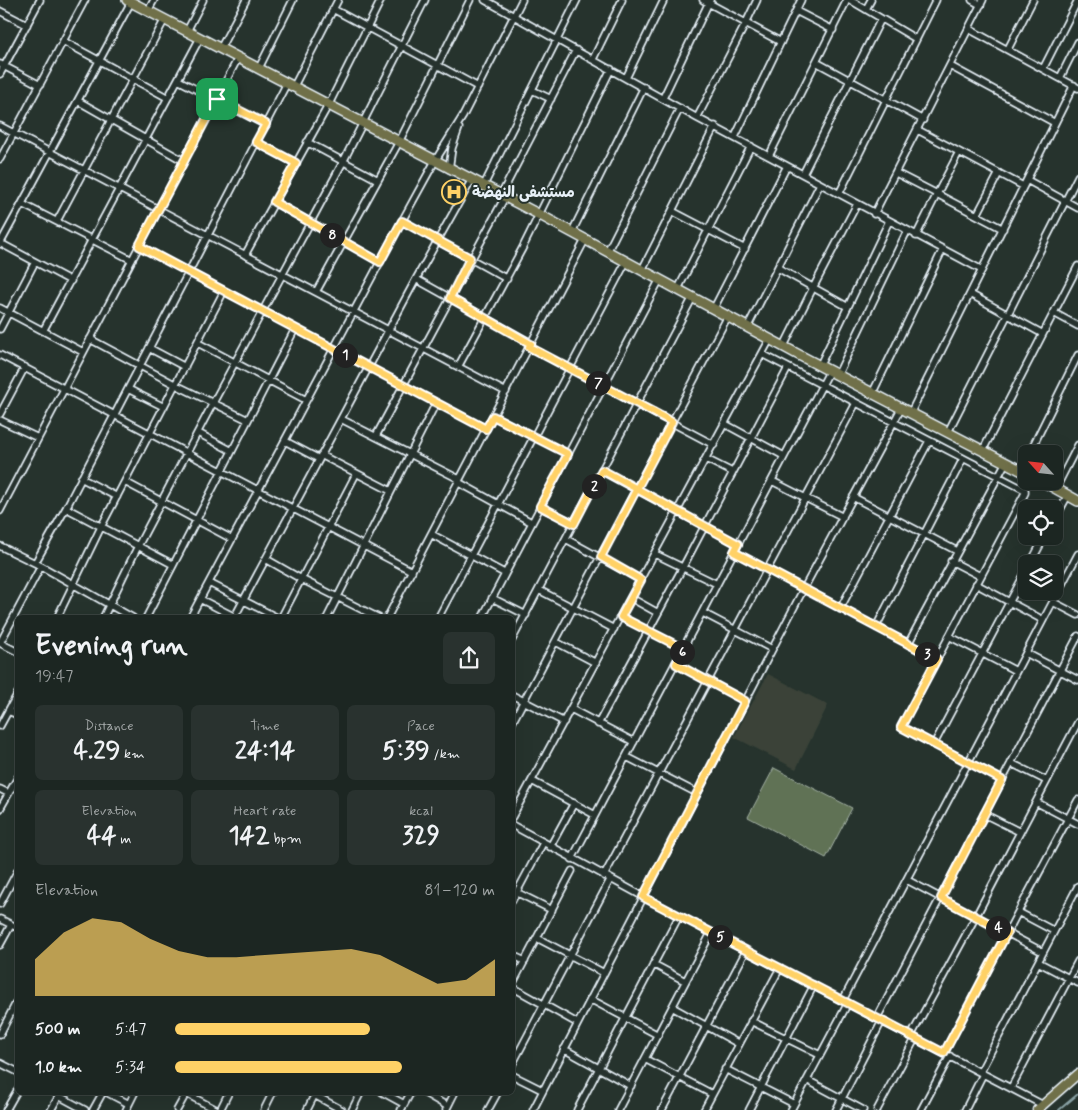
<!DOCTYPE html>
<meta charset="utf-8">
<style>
:root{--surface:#1c2622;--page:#29322f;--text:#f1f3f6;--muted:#a0a5a5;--line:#3a4340;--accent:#ffd166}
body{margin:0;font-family:Mynerve,"Playpen Sans Arabic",sans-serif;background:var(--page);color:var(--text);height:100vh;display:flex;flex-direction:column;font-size:19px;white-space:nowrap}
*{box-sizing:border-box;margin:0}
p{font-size:16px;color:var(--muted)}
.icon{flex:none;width:28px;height:28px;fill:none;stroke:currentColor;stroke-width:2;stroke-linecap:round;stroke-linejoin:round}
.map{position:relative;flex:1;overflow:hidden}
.sheet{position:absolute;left:15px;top:615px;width:500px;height:480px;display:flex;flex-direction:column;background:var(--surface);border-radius:8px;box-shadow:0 5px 20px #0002,0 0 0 1px var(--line)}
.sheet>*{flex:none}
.needle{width:32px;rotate:297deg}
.buttons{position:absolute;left:1018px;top:445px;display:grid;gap:10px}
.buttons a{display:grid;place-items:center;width:45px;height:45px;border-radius:8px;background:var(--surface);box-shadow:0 5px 20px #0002,0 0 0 1px var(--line);font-size:25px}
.pin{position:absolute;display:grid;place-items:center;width:42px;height:42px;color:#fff;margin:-21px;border-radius:10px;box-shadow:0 2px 8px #0006}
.km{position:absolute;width:25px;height:25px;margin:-12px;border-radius:50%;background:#222;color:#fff;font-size:14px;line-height:25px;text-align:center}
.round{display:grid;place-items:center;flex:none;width:52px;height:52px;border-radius:8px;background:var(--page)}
.overview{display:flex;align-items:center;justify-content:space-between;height:85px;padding:0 20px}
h1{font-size:28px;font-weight:700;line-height:38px}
.metrics{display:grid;grid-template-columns:repeat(3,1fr);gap:8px;height:85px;padding:5px 20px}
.metrics div{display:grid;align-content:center;border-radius:8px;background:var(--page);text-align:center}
.metrics b{font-size:25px;font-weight:700}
.metrics small{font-size:14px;font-weight:400}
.metrics p{font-size:14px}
.chart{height:140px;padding:10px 20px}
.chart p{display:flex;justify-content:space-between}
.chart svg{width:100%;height:90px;margin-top:5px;fill:var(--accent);opacity:.7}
ul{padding:0 20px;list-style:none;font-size:16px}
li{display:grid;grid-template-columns:80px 60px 1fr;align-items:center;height:38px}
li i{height:12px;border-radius:6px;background:var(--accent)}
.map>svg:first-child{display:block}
.built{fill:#3b4339}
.green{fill:#617254;stroke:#a4b2a6}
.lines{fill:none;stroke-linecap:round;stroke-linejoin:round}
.stream{stroke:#8aa3a6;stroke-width:2}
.minor-casing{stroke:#e8f1f8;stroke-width:9}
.major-casing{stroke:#e8f1f8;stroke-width:11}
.highway-casing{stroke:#e8f1f8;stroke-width:12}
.minor{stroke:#26332d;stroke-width:5.5}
.major{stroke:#70704a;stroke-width:8}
.highway{stroke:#70704a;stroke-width:9}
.route-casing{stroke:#fff;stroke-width:10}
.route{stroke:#ffd166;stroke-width:6}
.labels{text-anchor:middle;stroke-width:4;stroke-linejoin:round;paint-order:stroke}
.poi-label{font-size:15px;font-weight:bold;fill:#e8f1f8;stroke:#26332d;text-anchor:start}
</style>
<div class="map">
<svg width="1078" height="1110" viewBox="0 0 1078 1110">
<rect width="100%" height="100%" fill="#26332d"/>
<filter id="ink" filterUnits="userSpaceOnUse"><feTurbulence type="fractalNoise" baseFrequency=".02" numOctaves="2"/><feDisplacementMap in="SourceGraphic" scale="10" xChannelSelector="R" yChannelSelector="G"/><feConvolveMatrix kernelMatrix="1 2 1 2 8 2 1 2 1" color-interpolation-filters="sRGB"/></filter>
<g filter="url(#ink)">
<!-- built -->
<path class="built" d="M768,674L828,705L796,769L734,737Z"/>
<!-- green -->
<path class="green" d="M774,768L852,808L826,858L748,817Z"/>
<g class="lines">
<!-- stream -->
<path class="stream" d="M1059,1110L1078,1094"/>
<defs>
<path id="minor" d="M485,0L697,118L982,270
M703,0L781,42
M850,0L916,39
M972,0L981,5
M333,9L478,87
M866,9L871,0
M0,11L27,25
M148,11L154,0
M796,11L833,30
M969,29L1078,88
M187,31L203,0
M63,41L168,98
M220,49L246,0
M1008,49L1033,0
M593,59L622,0
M816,62L923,120
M0,64L40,85
M950,66L1055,123
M259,68L293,0
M1043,69L1078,0
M0,74L40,0
M626,78L664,0
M1060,78L1078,42
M178,80L266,125
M294,86L338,0
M532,90L551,99
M663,98L710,0
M78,101L184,161
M697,118L746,23L757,0
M0,126L506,392
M918,130L1023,186
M735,137L801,0
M256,142L295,163
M307,142L378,180L316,292
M959,152L937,194L1003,229
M769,156L847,0
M0,159L85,0
M449,169L452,148L459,128
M896,173L937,194L916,236
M803,174L881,19
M378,180L399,142L470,0
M1027,180L1078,208
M483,187L577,0
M839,194L936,0
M501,195L576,50
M274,202L380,262
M22,204L132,260
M672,211L745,249
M874,214L983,0
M977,215L999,173
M57,221L165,19
M402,221L507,279
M572,232L644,87
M0,243L71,281
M0,244L131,2
M139,246L486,429
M607,252L680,108
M245,255L329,104L381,0
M778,268L848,307
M642,270L715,126
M416,279L531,343
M678,289L751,146
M970,294L1043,334
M0,308L83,352
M714,308L787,166
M1054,313L1078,326
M748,326L820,184
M0,329L35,262
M43,331L200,38
M90,339L176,385L248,420
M198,343L306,400
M784,346L813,288L857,204
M529,347L714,445
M149,348L185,367
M762,354L1025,490V493L901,727L1002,780
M0,355L412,571
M820,365L889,221
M458,367L522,249L611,69
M838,374L907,231
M128,389L164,407
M873,392L943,249
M911,412L1074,85
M0,414L25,367
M493,416L568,454
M341,419L459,479
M0,420L38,438
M725,424L784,456
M948,432L1078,176
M198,433L232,451
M376,436L505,197
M285,441L319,459
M983,450L1078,266
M1029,454L1078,355
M321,455L391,491
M706,459L732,472
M1021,470L1026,458
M602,471L738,544
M81,478L117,497
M772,481L843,517
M125,482L232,539
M458,482L531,522
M1056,488L1078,445
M853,497L957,551
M540,507L574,523
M66,508L172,564
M0,511L238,58
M1054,521L1068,495
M431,534L504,573
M566,539L641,580
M0,546L41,566L133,618
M734,552L937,659
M655,554L717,584
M266,559L301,579L379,618
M951,561L980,576
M35,563L66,508L287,83
M1030,564L1045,536
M209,583L278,618
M976,584L1043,620
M539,590L614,629
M492,598L526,615
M631,598L658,613
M200,599L235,617
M1053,602L1078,615
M840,609L929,441
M703,613L772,649
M621,617L684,649
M57,618L101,527L224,291
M103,618L138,546L213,403L343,162L425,0
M146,618L295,329
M190,618L402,221L435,161L463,116L522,0
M234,618L416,279L471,181
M281,618L356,474
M327,618L436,403
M387,618L585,240
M438,618L626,262
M482,618L660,279
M876,627L963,459
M949,636L1016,671
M512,640L693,297
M556,642L596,663
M0,643L41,566
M0,643L18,652
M908,644L1006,462
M1026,653L1078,680
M676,664L745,701
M512,695L564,722
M571,709L634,742
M8,711L18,715
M512,723L728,316
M598,724L683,567L788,368
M0,726L18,693
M934,744L1026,571
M627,757L697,793
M1011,763L1047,781
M532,781L595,815
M0,789L8,793
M1036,802L1078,824
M0,809L18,777
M984,814L1020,832
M512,817L770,339
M512,825L679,916L1043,1105
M550,847L574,803
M572,859L830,370
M604,876L856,403
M907,880L1043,952
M512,890L552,910
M512,901L543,843
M0,904L18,870
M0,919L18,928
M1054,931L1018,912L1078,800
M537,938L604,973
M0,945L11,925
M512,955L525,961
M1038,962L1078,983
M653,964L685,981
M512,985L572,871
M512,987L577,1023
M590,999L658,1035
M843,1000L1078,554
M672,1007L739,1044
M877,1018L1078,636
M751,1021L820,1055
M0,1034L18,999
M911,1036L976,916L1078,722
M564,1049L631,1086
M944,1053L1018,912
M645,1059L712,1094
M0,1063L18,1072
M512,1065L610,880
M725,1069L794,1104
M980,1072L1078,886
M512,1075L542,1090
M807,1080L863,1110
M1011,1088L1078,961
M106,1092L129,1104
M183,1092L217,1110
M309,1092L342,1110
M382,1092L404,1104
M423,1092L447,1106
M59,1096L85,1110
M6,1110L18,1089
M51,1110L60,1094
M93,1110L103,1092
M126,1110L135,1092
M177,1110L187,1092
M220,1110L229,1092
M264,1110L273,1092
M307,1110L315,1094
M352,1110L361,1092
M401,1110L411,1092
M446,1110L455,1092
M488,1110L498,1092
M533,1110L803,590L902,407
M577,1110L679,916
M618,1110L711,933
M662,1110L746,951
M704,1110L780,968
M749,1110L814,985
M791,1110L848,1003
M836,1110L882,1021
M877,1110L915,1039
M921,1110L950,1056
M965,1110L983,1074"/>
<path id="major" d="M1037,1110L1078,1074"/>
<path id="highway" d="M127,0L540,215L799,355L1026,473
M1042,481L1078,501"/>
</defs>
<!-- minor casing -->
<use href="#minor" class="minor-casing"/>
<!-- major casing -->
<use href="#major" class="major-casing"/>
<!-- highway casing -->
<use href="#highway" class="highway-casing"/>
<!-- minor -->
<use href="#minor" class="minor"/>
<!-- major -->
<use href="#major" class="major"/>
<!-- highway -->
<use href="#highway" class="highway"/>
</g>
</g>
<g class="lines" filter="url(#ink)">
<defs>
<path id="route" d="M217,99L139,246L486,429L493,416L568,454L540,506L574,524L602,470L738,544L734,552L937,659L901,727L1002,780L941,898L1007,933L944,1053L643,897L745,701L676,664L684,649L621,617L641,580L601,557C625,512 648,467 672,422L529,347L531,344L450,298L470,258L402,221L380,262L274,202L296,163L256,142L266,124L217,99"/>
</defs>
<!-- route casing -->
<use href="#route" class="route-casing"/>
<!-- route -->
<use href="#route" class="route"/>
</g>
<!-- icons -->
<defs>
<symbol id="hospital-ring" viewBox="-11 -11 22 22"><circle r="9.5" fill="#26332d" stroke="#ffd166" stroke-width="1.5"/><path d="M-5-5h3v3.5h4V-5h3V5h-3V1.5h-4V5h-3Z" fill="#ffd166"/></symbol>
</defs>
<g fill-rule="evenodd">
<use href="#hospital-ring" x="440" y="178" width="28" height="28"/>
</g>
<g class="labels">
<!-- poi labels -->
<g class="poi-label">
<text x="472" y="197">مستشفى النهضة</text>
</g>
</g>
</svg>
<div class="buttons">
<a><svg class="needle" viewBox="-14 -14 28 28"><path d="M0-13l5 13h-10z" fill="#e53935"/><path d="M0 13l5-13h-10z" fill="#a0a5a5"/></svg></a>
<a><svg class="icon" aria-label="locate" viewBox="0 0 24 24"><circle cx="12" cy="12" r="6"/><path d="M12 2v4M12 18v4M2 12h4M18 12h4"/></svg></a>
<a><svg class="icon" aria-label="layers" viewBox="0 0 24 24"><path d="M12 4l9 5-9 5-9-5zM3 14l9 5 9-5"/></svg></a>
</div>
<div class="pin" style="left:217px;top:99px;background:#1e9e55"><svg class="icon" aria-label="arrive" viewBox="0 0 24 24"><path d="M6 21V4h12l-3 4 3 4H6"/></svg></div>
<b class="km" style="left:345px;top:355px">1</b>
<b class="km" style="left:594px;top:486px">2</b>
<b class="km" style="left:927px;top:654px">3</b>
<b class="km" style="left:998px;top:928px">4</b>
<b class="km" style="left:720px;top:937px">5</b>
<b class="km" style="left:682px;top:652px">6</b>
<b class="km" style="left:598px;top:383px">7</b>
<b class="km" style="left:332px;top:235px">8</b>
<section class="sheet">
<div class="overview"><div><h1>Evening run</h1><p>19:47</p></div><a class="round"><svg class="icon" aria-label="share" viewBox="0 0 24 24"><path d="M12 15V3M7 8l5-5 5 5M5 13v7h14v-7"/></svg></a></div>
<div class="metrics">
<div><p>Distance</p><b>4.29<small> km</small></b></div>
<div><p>Time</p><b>24:14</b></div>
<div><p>Pace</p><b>5:39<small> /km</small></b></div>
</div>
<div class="metrics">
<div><p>Elevation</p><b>44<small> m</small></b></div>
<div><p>Heart rate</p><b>142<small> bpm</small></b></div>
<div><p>kcal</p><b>329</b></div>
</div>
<div class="chart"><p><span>Elevation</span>81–120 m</p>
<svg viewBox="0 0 160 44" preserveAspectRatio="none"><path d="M0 44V26L10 13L20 6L30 8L40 16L50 22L60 25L70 25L80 24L90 23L100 22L110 21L120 24L130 31L140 38L150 36L160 26V44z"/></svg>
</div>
<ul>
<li><b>500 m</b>5:47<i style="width:61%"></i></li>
<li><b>1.0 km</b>5:34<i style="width:71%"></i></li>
</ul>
</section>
</div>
